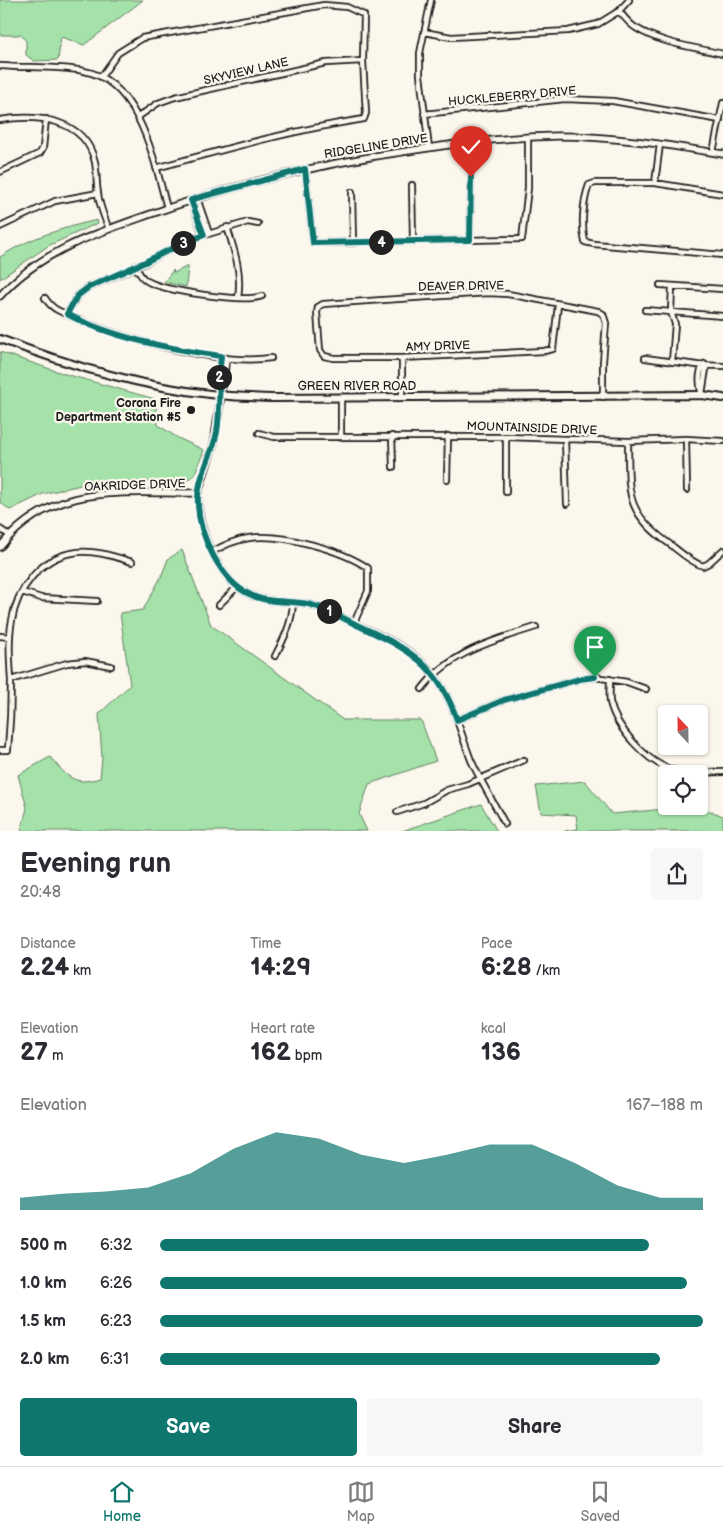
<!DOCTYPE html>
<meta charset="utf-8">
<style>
:root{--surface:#fff;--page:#f7f7f7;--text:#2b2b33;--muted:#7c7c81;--line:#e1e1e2;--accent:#0f766e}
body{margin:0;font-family:"Balsamiq Sans",sans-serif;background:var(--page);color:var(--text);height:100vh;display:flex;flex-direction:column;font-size:19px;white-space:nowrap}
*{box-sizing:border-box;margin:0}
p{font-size:16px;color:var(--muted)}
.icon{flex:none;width:28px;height:28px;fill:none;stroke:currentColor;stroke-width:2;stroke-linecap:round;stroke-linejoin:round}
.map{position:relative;height:831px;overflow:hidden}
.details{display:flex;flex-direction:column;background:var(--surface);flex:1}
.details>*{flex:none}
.needle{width:32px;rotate:338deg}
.controls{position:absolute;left:658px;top:705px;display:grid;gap:10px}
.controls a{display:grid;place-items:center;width:50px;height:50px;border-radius:5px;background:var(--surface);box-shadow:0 1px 4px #0004;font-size:25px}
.pin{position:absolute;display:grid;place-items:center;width:42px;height:42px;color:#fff;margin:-51px -21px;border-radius:50% 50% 50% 0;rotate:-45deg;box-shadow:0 0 5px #0007}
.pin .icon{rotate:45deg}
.km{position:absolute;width:25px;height:25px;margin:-12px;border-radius:50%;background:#222;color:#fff;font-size:14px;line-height:25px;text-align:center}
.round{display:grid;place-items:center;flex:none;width:52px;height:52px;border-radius:5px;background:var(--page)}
.overview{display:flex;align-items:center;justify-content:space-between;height:85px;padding:0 20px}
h1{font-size:28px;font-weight:600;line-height:38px}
.stats{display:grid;grid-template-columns:repeat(3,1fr);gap:8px;height:85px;padding:5px 20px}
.stats div{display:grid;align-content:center}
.stats b{font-size:25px;font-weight:600}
.stats small{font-size:14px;font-weight:400}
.stats p{font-size:14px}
.chart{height:140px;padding:10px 20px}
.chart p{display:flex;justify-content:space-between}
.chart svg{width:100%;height:90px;margin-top:5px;fill:var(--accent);opacity:.7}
.button{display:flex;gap:10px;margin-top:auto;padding:10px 20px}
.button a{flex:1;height:58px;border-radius:5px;background:var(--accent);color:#fff;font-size:20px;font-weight:600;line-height:58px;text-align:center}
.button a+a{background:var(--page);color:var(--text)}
ul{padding:0 20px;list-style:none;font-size:16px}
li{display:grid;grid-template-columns:80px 60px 1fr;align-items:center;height:38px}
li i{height:12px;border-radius:6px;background:var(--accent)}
.menu{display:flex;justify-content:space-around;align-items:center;height:70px;border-top:1px solid var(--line);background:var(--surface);font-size:14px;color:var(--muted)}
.menu a{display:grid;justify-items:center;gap:2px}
.menu .active{color:var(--accent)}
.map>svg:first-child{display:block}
.green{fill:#a4e2a9;stroke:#607f62}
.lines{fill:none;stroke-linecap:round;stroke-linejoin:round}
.street-casing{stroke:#1c1c1c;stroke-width:8}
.secondary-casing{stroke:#1c1c1c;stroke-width:9}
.primary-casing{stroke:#1c1c1c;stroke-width:10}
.street{stroke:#fbf7ec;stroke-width:4.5}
.secondary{stroke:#fbf7ec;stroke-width:5.5}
.primary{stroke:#fbf7ec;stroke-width:6}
.route-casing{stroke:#fff;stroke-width:10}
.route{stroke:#0f766e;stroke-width:6}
.poi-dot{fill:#1c1c1c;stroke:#fbf7ec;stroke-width:2}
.labels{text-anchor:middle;stroke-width:4.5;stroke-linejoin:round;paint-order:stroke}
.street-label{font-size:12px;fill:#1c1c1c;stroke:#fbf7ec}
.poi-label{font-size:12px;font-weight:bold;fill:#1c1c1c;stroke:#fbf7ec;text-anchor:end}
</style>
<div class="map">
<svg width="723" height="831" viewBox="0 0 723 831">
<rect width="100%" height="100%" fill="#fbf7ec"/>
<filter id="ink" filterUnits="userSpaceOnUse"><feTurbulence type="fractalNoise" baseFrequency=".02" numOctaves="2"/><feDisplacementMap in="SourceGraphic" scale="10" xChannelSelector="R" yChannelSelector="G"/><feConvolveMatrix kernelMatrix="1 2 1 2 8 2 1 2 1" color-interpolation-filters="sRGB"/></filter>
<g filter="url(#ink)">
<!-- green -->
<path class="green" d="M0,0H143L84,45L61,37L58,60L34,61L26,55V41L21,35H0Z
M97,220L98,223L48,246L0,279V257C30,237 63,228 97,220Z
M188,266L186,287L164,282L173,270L174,273Z
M0,352L65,374L155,399L158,425L178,438L204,450L194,476L184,482H93L43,494L10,510L0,502Z
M182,550L211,625L343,720H421L436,761L369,784L359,814L367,831H21L27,808L18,775L50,757C68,777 73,786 100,778L102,758L99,714L130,685L120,613L143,610L161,577L168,559Z
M585,781L612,814L697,806L723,816V831H565L578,829L576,815L541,813L536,786Z
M481,804L497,831H402Z"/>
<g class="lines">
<defs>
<path id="street" d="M619,11C624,17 629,24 636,28C662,44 694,47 723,54
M424,32L451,37L568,31L598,24L619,11L629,0
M0,66C28,68 57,66 84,71C140,81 155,164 167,208
M101,77L118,53L142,38L324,5L347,7L364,15L363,61L366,113L364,119C293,130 225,149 156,168
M424,114L565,99L613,101L720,120
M138,117L158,103L175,97L326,63L363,61
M0,120C36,114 85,118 95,162C97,172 96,182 98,193C99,205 104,217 109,229
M429,148L420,75V53L431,0
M713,152L723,103
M305,169L313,243L522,239L528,188V137
M0,172L40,153L43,148L46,119
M655,183L660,144
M412,185L413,241
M352,192L353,243
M723,194L655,183H595L589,185C583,201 581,225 585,242L594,244L723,255
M197,198L209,233
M191,200L203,235
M0,227L55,201L98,193
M227,227C235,252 242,273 238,298
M470,240L471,177
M135,266C139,272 141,278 147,281C164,291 244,303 262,296
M660,285L723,289
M45,298C47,301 50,305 53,307C56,310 62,312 66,314C115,337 218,366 271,358
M558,305L553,349L544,351L402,358H334L324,356L320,350L317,313L318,307L323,304L488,293L508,294L598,311L603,314L606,323L603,362V397
M645,310L723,316
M67,314L77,296L89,287L145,263L185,241L248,222L258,224
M221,357L219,384L221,395
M645,358L697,365L723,366
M672,362L675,324L671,312L672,286
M221,394L227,358
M702,394L706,369L704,364
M702,395C699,385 698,373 704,364
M341,397V437
M402,397V358
M259,433L274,437H506L628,441L686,439L723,441
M392,436L393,467
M565,439L567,504
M686,439L687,490
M628,441C629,493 624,512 671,545C681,553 691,562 703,566L709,563L723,550
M447,480L448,436
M506,492V437
M198,493C197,530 220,588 259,598C275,603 292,601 308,604C324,608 339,616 354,623C379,635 405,645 425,665C452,692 458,727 471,760C481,782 494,803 505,824
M0,529L9,535
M212,552C224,545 235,540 249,538C281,533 342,550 368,568V591L354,623
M22,592L41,598L97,601
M219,605L237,587
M0,636L10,637
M275,656C285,637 292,623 293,602
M610,679C610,687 609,695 610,702C616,728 647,763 673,770C689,775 707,772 723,772
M11,680L67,663L85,661L111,666
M422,689C450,652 494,640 536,627
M457,720L504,700L580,679L595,677L627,682L646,689
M0,750H8C10,727 11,704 11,681C10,661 8,640 12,620C17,590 40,558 72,553C92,549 113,556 132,562
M397,812L424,803L447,790L468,784L524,760"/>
<path id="secondary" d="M0,296C39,252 94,234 148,215C237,183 327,162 421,149C466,142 511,137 557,136C613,136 668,145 723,154
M0,547C54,481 122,494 198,493L214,443L221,395"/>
<path id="primary" d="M0,339C68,365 137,386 210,394C231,397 253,397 275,398L702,395L723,398"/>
</defs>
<!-- street casing -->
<use href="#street" class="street-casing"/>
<!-- secondary casing -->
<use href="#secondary" class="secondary-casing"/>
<!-- primary casing -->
<use href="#primary" class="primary-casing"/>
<!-- street -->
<use href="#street" class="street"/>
<!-- secondary -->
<use href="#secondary" class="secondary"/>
<!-- primary -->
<use href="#primary" class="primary"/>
</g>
</g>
<g class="lines" filter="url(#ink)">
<defs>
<path id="route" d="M471,177L470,240L313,243L305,169L197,198L191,200L204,235L185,242L145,262L89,287L77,296L67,314C112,338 171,349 221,356C218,382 221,407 217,432C212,457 196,479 198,505C199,535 221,581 249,594C267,604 289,600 308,604C325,608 341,617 357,625C409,649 438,664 457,720L504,700L580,679L595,677"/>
</defs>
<!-- route casing -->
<use href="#route" class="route-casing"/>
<!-- route -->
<use href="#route" class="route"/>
</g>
<!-- markers -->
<circle class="poi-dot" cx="191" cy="410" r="5"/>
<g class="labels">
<!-- street labels -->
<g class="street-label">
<text transform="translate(246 71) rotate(-13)" y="4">SKYVIEW LANE</text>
<text transform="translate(512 96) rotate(-5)" y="4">HUCKLEBERRY DRIVE</text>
<text transform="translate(376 146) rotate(-9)" y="4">RIDGELINE DRIVE</text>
<text transform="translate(461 286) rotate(-1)" y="4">DEAVER DRIVE</text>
<text transform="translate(438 346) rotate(-2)" y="4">AMY DRIVE</text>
<text x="357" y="390">GREEN RIVER ROAD</text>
<text transform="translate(532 428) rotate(2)" y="4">MOUNTAINSIDE DRIVE</text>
<text transform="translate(135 485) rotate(-2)" y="4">OAKRIDGE DRIVE</text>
</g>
<!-- poi labels -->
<g class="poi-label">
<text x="181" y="407">Corona Fire<tspan x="181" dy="14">Department Station #5</tspan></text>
</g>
</g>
</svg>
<div class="controls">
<a><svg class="needle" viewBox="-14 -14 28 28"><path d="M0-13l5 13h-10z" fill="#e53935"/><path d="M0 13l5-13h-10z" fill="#7c7c81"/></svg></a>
<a><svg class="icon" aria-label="locate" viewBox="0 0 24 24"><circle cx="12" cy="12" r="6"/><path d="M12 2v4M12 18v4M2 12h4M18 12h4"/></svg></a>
</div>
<div class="pin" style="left:595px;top:677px;background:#1e9e55"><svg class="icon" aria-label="arrive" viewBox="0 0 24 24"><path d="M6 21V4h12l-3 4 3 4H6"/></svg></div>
<div class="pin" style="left:471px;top:177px;background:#d93025"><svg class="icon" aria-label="check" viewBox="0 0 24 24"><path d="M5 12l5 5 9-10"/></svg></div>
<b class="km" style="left:329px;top:611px">1</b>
<b class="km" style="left:219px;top:377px">2</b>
<b class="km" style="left:183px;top:243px">3</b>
<b class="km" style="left:381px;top:242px">4</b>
</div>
<section class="details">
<div class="overview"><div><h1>Evening run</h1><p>20:48</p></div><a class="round"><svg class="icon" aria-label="share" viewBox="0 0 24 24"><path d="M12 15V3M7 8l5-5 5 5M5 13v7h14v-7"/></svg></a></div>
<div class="stats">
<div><p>Distance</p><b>2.24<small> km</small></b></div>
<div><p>Time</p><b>14:29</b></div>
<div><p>Pace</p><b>6:28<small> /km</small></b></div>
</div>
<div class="stats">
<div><p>Elevation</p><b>27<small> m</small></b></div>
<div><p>Heart rate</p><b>162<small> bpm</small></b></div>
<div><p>kcal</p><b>136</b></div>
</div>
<div class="chart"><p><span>Elevation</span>167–188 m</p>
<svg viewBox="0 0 160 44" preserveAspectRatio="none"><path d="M0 44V38L10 36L20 35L30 33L40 26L50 14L60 6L70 9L80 17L90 21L100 17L110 12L120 12L130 21L140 32L150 38L160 38V44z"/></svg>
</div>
<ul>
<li><b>500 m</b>6:32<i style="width:90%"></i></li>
<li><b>1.0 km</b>6:26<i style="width:97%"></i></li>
<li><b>1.5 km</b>6:23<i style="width:100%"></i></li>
<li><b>2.0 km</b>6:31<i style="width:92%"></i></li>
</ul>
<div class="button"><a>Save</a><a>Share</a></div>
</section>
<nav class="menu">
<a class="active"><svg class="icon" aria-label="home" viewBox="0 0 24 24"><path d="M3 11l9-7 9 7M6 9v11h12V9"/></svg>Home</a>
<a><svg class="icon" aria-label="map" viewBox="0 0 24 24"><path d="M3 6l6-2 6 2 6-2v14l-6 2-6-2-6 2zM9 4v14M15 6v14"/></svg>Map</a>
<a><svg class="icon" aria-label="saved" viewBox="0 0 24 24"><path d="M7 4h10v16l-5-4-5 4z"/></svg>Saved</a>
</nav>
